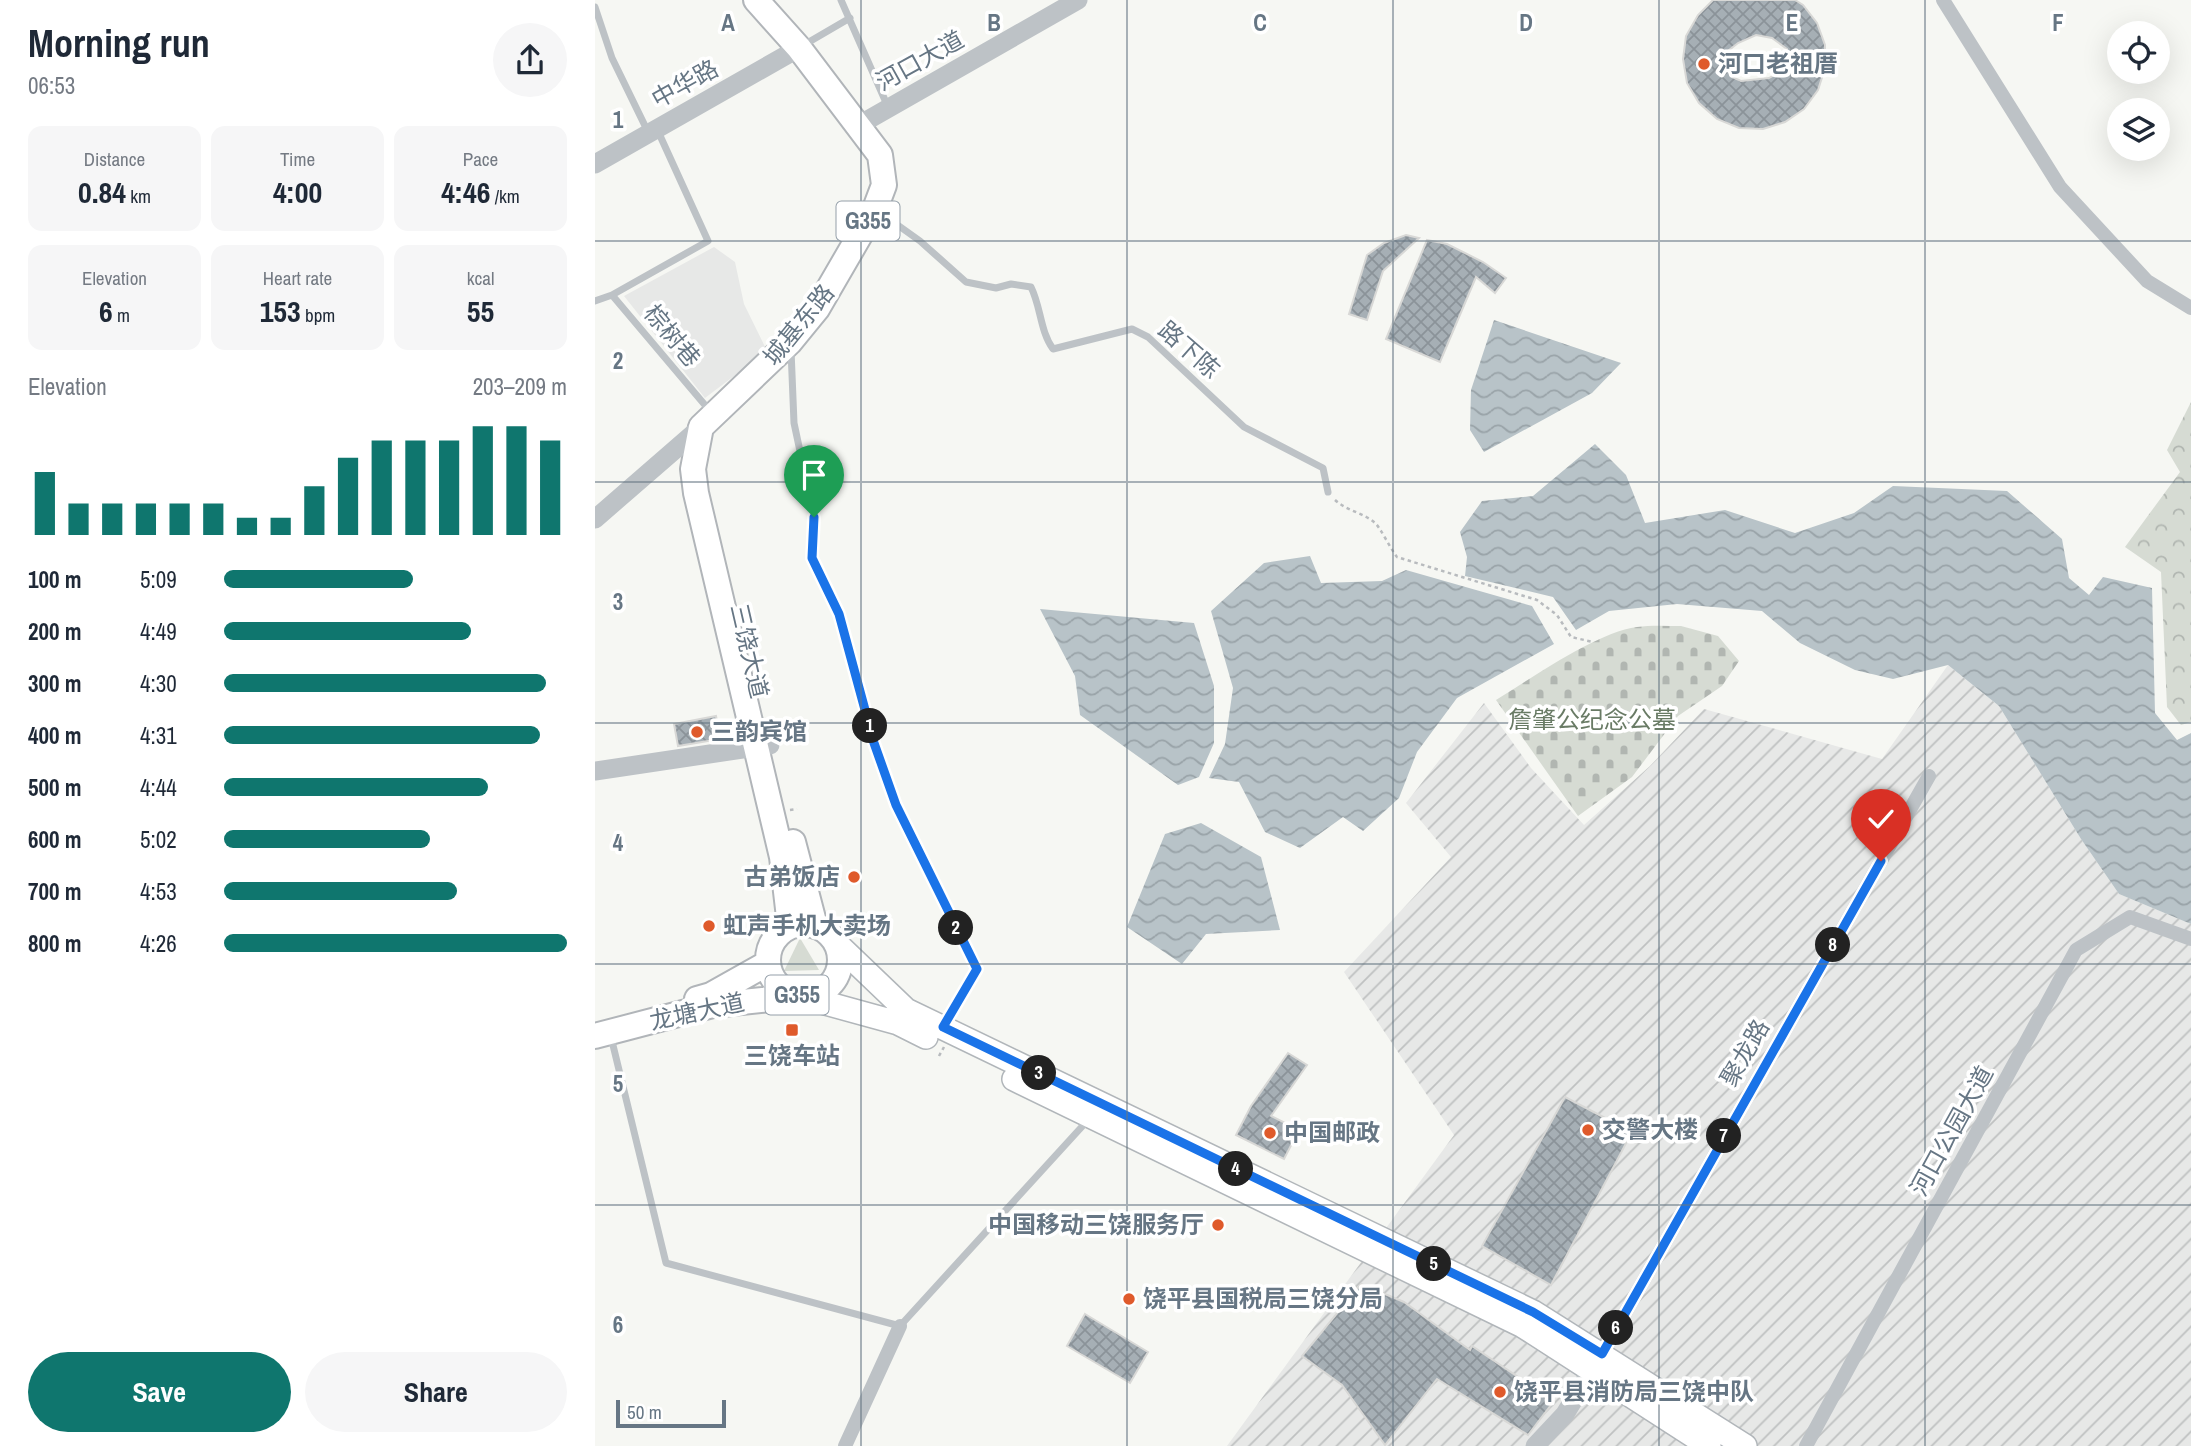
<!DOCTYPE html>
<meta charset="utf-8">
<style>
:root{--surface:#fff;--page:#f6f6f7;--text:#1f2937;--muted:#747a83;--accent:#0f766e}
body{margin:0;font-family:"Archivo Narrow","Noto Sans SC",sans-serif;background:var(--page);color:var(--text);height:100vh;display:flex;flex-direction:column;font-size:26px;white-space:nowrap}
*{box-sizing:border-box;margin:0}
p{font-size:23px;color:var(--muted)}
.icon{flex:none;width:38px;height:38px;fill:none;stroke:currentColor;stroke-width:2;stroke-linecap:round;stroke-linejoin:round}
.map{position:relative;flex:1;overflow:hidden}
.details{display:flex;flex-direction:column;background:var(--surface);width:595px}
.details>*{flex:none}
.fabs{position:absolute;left:1512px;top:21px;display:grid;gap:14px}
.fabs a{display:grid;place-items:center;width:63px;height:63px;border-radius:50%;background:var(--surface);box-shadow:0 7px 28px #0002;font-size:35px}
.scale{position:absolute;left:21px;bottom:18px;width:110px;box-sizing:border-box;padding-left:7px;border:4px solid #667684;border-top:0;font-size:19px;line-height:24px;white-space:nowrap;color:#667684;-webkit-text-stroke:5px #fff;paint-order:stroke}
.pin{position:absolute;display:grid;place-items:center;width:60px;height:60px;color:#fff;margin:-72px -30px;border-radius:50% 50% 50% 0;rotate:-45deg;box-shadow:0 0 7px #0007}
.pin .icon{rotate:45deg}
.km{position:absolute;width:35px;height:35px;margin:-18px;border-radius:50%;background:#222;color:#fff;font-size:19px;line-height:35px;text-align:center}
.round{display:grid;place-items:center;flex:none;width:74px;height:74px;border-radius:37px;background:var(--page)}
.headline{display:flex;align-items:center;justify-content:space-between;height:119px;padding:0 28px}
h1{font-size:38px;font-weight:700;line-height:52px}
.stats{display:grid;grid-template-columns:repeat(3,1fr);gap:10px;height:119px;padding:7px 28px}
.stats div{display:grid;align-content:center;border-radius:14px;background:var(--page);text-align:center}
.stats b{font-size:30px;font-weight:700}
.stats small{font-size:19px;font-weight:400}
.stats p{font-size:19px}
.chart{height:196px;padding:14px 28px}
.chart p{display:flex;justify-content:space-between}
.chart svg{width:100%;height:126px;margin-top:7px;stroke:var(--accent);stroke-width:6}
.primary-button{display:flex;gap:14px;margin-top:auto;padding:14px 28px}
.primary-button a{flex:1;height:80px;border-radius:42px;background:var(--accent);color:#fff;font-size:28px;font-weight:700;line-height:80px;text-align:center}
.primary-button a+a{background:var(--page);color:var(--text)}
ul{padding:0 28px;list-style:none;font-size:23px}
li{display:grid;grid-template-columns:112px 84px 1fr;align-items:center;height:52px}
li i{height:18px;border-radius:9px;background:var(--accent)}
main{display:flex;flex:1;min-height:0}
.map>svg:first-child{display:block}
.built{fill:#e7e8e7}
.industrial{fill:url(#industrial-furrows)}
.grass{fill:#d6dbd3}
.cemetery{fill:url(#cemetery-stones)}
.park{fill:url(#park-crowns)}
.water{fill:url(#water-waves)}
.building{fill:url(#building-cross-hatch);stroke:#d8d8d6;stroke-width:2;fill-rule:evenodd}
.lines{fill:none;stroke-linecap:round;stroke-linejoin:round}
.primary-casing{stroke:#b1b6ba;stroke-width:26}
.trunk-casing{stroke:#b1b5b9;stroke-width:28}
.path{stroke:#b8bbbe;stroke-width:2.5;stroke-dasharray:3.5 3.5;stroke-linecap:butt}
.service{stroke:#bdc2c6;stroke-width:7}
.minor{stroke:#bdc2c6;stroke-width:14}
.tertiary{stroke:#bdc2c6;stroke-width:19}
.primary{stroke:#fff;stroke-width:23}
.trunk{stroke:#fff;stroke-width:24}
.route-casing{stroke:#fff;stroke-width:14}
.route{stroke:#1a73e8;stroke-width:9}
.grid{fill:none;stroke:#667684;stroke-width:2;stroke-opacity:0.55}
.poi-dot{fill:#df5a2b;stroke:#fff;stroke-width:2.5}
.labels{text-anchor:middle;stroke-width:7;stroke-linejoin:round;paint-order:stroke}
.shield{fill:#fff;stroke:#949fa9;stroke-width:2}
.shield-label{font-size:23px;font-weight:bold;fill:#667684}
.street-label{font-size:24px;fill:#667684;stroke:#fff}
.poi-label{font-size:24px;font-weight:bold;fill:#667684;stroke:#fff;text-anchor:start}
.park-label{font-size:24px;fill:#697b65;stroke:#fff}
.grid-label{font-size:23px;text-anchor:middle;font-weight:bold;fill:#667684;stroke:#fff;stroke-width:7;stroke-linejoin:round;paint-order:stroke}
</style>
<main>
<section class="details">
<div class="headline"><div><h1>Morning run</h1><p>06:53</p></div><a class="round"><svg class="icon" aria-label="share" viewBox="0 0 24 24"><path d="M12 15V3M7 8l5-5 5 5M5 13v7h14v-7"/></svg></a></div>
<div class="stats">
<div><p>Distance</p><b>0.84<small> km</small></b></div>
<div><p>Time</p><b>4:00</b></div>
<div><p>Pace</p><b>4:46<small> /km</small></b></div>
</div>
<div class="stats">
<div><p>Elevation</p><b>6<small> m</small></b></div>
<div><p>Heart rate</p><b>153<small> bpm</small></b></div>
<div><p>kcal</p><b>55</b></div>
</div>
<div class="chart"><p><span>Elevation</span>203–209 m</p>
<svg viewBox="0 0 160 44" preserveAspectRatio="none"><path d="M5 44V22M15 44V33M25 44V33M35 44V33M45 44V33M55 44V33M65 44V38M75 44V38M85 44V27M95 44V17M105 44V11M115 44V11M125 44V11M135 44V6M145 44V6M155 44V11"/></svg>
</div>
<ul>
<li><b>100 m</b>5:09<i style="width:55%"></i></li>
<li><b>200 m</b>4:49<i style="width:72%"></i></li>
<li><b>300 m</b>4:30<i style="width:94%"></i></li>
<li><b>400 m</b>4:31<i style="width:92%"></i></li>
<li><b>500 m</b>4:44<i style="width:77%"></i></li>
<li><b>600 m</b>5:02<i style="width:60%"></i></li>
<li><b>700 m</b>4:53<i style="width:68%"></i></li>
<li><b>800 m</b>4:26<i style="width:100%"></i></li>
</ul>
<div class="primary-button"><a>Save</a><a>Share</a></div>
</section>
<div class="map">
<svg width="1596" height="1446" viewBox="0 0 1596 1446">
<defs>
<pattern id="industrial-furrows" width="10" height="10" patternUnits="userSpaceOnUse" patternTransform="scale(1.75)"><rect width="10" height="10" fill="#e7e8e7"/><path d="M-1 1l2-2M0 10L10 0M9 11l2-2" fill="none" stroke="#bfc1c1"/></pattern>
<pattern id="cemetery-stones" width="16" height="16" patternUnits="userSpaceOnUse" patternTransform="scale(1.75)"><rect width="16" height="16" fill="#d6dbd3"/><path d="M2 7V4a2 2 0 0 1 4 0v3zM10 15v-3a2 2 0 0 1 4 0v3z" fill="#b1b6b1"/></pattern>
<pattern id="park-crowns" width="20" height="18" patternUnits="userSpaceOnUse" patternTransform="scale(1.75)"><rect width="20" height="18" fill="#d6dbd3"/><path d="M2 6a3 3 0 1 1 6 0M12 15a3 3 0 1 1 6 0" fill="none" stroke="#b1b6b1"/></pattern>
<pattern id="water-waves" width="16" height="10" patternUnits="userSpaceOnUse" patternTransform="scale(1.75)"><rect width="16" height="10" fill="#b8c3c8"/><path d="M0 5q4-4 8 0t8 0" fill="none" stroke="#99a3a8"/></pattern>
<pattern id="building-cross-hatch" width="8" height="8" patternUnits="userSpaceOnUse" patternTransform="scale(1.75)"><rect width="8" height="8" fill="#a6afb5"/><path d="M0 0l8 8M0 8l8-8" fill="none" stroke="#8b9399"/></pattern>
</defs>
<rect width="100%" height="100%" fill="#f6f7f3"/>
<!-- built -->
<path class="built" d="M119,247L140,262L149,304L172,351L110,398L29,296Z"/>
<!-- industrial -->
<path class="industrial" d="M1353,665L1404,706L1486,839L1524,894L1596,924V1446H632L859,1135L749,972L856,857L811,803L889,703L936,768L989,825L1055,766L1109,709L1287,759Z"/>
<!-- grass -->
<path class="grass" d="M205,938L224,970L189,971Z"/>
<!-- cemetery -->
<path class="cemetery" d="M1086,626L1123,636L1144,661L1127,686L1083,716L1037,777L983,816L901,700C937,678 1002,632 1042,627C1056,625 1071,626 1086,626Z"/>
<!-- park -->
<path class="park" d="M1596,402V722L1586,725L1572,707L1566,572L1530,547L1585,472L1572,450Z"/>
<!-- water -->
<path class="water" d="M899,320L1026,363L997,393L889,452L875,430L876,390Z
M1000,444L1031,475L1050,523L1130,510L1200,533L1259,513L1298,486L1412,491L1467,539L1474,578L1494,595L1508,577L1557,588L1560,713L1582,740L1596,733V924L1524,894L1486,839L1404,706L1353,665L1298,679L1260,670L1205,643L1167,611L1082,604L1014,611L981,630L958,597L870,576L872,557L865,532L887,501L938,496Z
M715,556L726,583L787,581L811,570L937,606L959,644L862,698L822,752L804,798L768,831L748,817L705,848L670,832L644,782L614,778L630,744L638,688L616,611L669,563Z
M445,609L599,623L619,686V743L604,777L583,785L485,715L480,676Z
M606,823L666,857L685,930L611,934L587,964L532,927L570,834Z"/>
<!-- building -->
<path class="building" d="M1118,0H1200L1208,5L1222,23L1230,45V68L1223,90L1209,109L1190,122L1168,129L1144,128L1122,119L1104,103L1092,83L1088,59L1091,36L1103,15ZM1161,35L1177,38L1192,49L1194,60L1188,70L1174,78L1146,81L1137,77L1128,61L1133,51L1143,43Z
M811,235L824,238L788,271L772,320L754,314L772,255L789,243Z
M832,240L852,244L888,262L911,278L900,293L881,277L845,362L791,339Z
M121,716L125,739L83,746L79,724Z
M693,1053L712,1065L676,1116L704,1130L689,1159L641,1135L656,1106Z
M970,1097L1037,1132L956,1285L887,1246Z
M766,1284L809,1302L875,1350L877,1346L959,1401L933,1435L842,1379L790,1445L747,1385L707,1356Z
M490,1314L553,1352L535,1383L472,1346Z"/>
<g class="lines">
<defs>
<path id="primary" d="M241,943L311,1010L938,1312L1150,1446
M205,996L303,1023L331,1037
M419,1079L928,1326L1114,1446"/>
<path id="trunk" d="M161,0L204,48L285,155L289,185L280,209L222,309L195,342L106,427L98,469L101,493L187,857L195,926
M198,842L220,926
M173 960a36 36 0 1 1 72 0a36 36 0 1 1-72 0Z
M102,999L116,995L173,963
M0,1036L118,1005L205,996"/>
</defs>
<!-- primary casing -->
<use href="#primary" class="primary-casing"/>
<!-- trunk casing -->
<use href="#trunk" class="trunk-casing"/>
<!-- path -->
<path class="path" d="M740,500C752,511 769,513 780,523C785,527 795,548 802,557L942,600L962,615L976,637L998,642
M195,810L202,809
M344,1056L349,1047"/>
<!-- service -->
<path class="service" d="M246,0L293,107
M0,7L17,58L53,132
M207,46L255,18
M283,211L325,241L371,282L401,288L416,284L436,287C446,307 445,331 458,349L537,329L553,337L649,427L728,468L733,492
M17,295L113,241L62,129
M0,301L17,295L115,411
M196,350L199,423L219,517L217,558L244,614L279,743L301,805L382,969L349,1025
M16,1037L71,1263L305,1326L493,1120"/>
<!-- minor -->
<path class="minor" d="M1348,0L1465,187L1552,281L1596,308
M1007,1354L1334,776
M250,1446L305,1326
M1211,1446L1481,950L1535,917L1596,939"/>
<!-- tertiary -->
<path class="tertiary" d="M264,125L483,0
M0,164L204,48
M0,519L106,427
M0,771L175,745
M940,1446L970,1414L1004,1358"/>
<!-- primary -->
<use href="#primary" class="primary"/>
<!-- trunk -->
<use href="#trunk" class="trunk"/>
</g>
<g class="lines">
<defs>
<path id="route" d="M219,517L217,558L244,614L279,743L301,805L382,969L348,1027L938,1312L1007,1354L1286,861"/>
</defs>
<!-- route casing -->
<use href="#route" class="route-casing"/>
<!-- route -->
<use href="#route" class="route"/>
</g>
<!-- grid -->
<path class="grid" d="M266,0V1446M532,0V1446M798,0V1446M1064,0V1446M1330,0V1446M0,241H1596M0,482H1596M0,723H1596M0,964H1596M0,1205H1596"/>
<!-- markers -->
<g class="poi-dot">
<circle cx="1109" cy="64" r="7"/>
<circle cx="102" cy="732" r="7"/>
<circle cx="259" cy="877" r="7"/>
<circle cx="114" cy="926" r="7"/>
<rect x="190" y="1023" width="14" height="14" rx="3.5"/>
<circle cx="993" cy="1130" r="7"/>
<circle cx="675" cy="1133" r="7"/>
<circle cx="623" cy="1225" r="7"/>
<circle cx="534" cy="1299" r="7"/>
<circle cx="905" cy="1392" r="7"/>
</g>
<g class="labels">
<!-- shield labels -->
<g class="shield">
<rect x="241.5" y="201.5" width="63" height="39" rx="5"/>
<rect x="170.5" y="975.5" width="63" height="39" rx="5"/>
</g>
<g class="shield-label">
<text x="273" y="229">G355</text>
<text x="202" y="1003">G355</text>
</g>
<!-- street labels -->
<g class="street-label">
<text transform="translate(325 61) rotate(-29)" y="8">河口大道</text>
<text transform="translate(90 84) rotate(-29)" y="8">中华路</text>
<text transform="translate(204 325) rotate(-51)" y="8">城基东路</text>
<text transform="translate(77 336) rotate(50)" y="8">棕树巷</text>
<text transform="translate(594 350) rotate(41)" y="8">路下陈</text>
<text transform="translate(154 651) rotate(77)" y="8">三饶大道</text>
<text transform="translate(102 1012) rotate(-12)" y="8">龙塘大道</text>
<text transform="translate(1150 1053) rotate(-60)" y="8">聚龙路</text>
<text transform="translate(1357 1131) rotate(-61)" y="8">河口公园大道</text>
</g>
<!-- poi labels -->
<g class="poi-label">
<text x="1123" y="72">河口老祖厝</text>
<text x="116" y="740">三韵宾馆</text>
<text x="245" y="885" text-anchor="end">古弟饭店</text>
<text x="128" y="934">虹声手机大卖场</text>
<text x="197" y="1064" text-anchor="middle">三饶车站</text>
<text x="1007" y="1138">交警大楼</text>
<text x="689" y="1141">中国邮政</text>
<text x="609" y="1233" text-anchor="end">中国移动三饶服务厅</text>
<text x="548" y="1307">饶平县国税局三饶分局</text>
<text x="919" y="1400">饶平县消防局三饶中队</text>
</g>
<!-- park labels -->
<g class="park-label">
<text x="997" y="728">詹肇公纪念公墓</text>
</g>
</g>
<g class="grid-label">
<text x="133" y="31">A</text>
<text x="399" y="31">B</text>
<text x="665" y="31">C</text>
<text x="931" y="31">D</text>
<text x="1197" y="31">E</text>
<text x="1463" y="31">F</text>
<text x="23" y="128">1</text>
<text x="23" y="369">2</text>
<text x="23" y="610">3</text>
<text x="23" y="851">4</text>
<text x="23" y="1092">5</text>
<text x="23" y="1333">6</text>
</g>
</svg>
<div class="fabs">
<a><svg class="icon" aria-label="locate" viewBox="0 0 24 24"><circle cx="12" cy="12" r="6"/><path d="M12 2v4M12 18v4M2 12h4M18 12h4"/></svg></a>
<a><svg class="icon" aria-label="layers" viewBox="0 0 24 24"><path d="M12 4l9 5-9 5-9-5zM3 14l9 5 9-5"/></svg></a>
</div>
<div class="scale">50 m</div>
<div class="pin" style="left:219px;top:517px;background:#1e9e55"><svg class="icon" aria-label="arrive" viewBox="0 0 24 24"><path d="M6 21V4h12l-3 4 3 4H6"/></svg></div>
<div class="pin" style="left:1286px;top:861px;background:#d93025"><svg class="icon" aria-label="check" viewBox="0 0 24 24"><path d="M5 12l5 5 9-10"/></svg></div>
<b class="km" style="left:275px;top:726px">1</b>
<b class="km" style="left:361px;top:928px">2</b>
<b class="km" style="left:444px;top:1073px">3</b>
<b class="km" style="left:641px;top:1169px">4</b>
<b class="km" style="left:839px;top:1264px">5</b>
<b class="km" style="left:1021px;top:1328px">6</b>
<b class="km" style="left:1129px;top:1136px">7</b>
<b class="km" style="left:1238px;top:945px">8</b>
</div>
</main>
